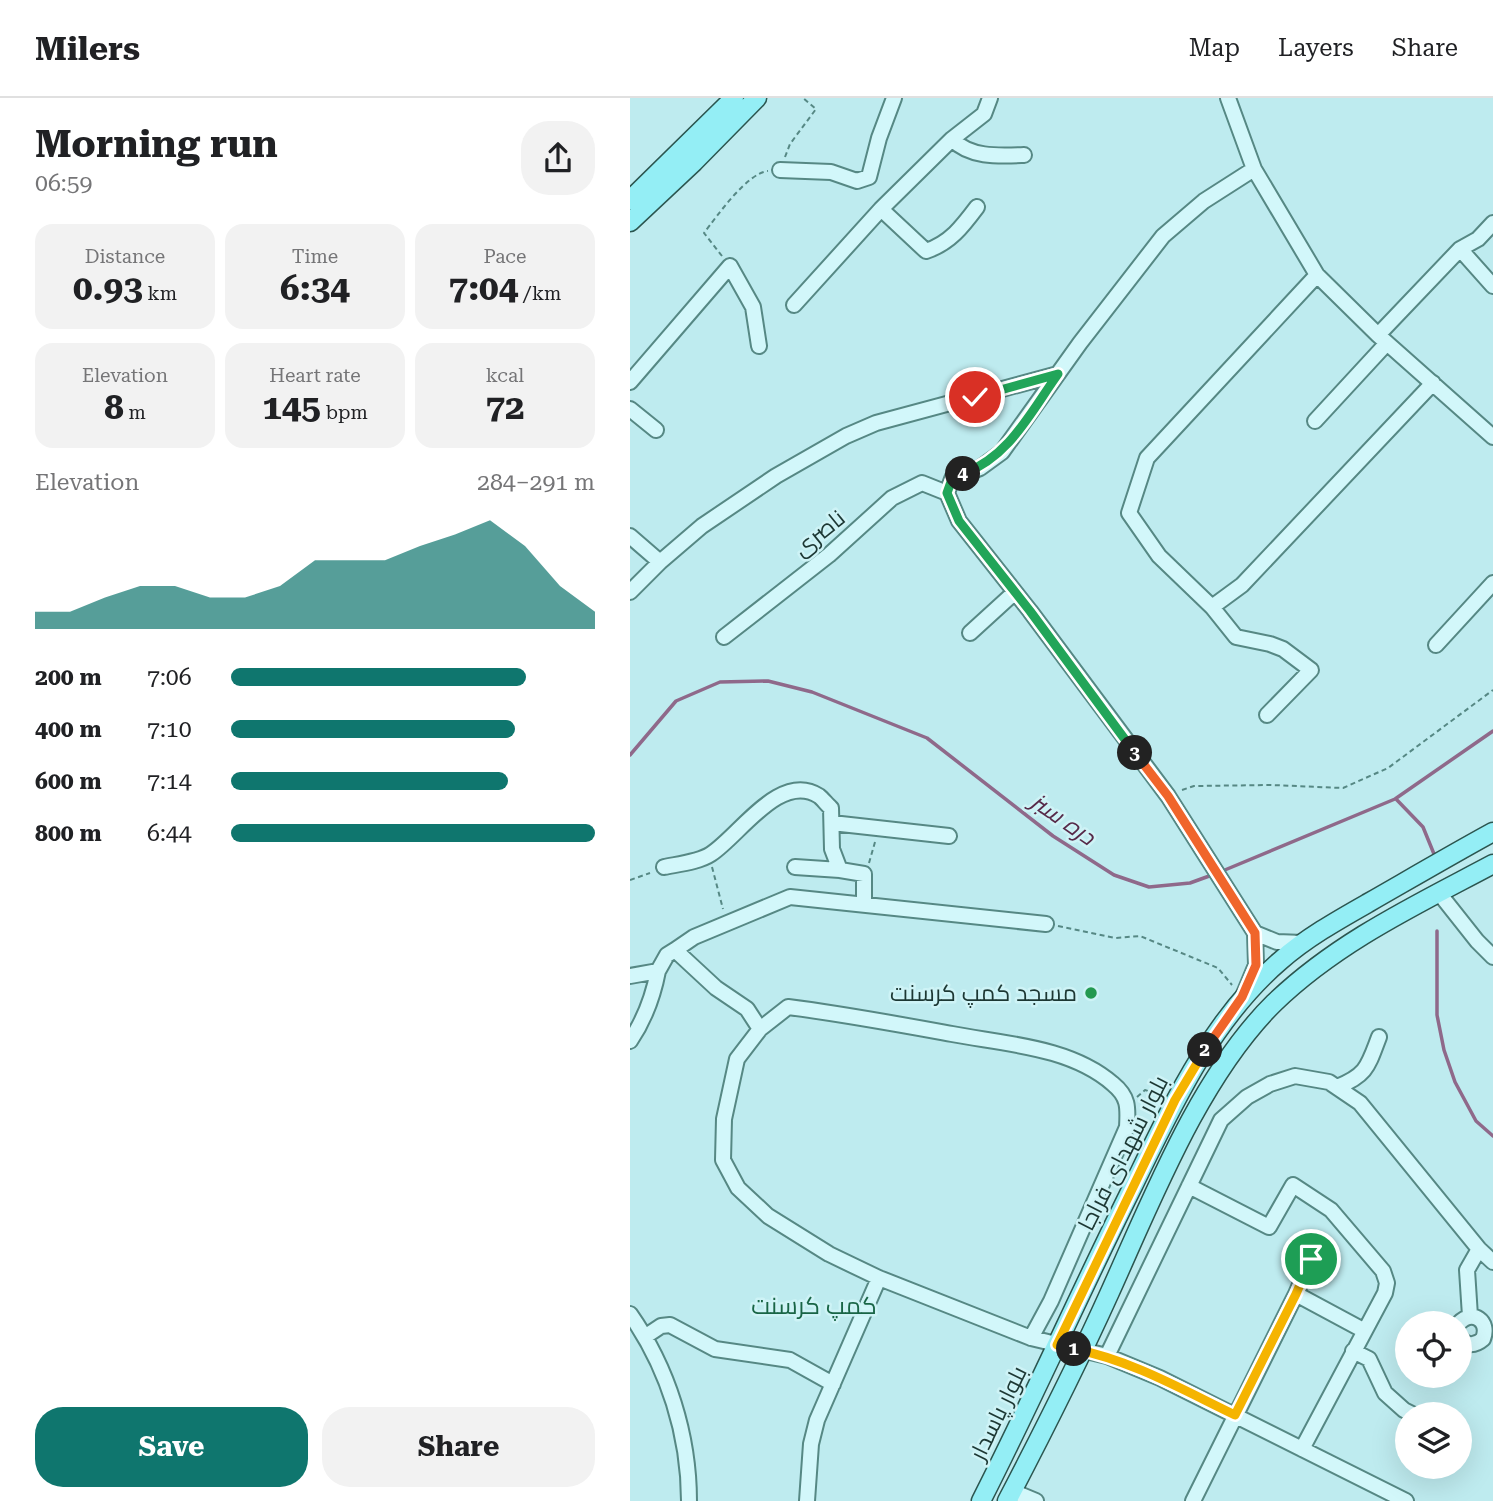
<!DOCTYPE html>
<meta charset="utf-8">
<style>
:root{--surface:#fff;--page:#f2f2f2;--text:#202124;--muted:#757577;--line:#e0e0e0;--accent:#0f766e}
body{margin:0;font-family:"Roboto Serif",Cairo,serif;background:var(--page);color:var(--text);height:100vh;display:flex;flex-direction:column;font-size:26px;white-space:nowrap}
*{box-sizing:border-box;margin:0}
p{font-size:23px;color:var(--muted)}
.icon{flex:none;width:38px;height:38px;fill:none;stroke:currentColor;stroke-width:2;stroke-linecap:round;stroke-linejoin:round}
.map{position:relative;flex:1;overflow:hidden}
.side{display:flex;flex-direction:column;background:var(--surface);width:630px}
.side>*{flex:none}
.fabs{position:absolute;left:765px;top:1213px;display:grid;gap:14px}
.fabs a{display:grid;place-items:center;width:77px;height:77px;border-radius:50%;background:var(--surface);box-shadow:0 7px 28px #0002;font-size:35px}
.pin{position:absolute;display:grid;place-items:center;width:60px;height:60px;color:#fff;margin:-30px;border:4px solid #fff;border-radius:50%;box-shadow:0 2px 7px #0007}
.km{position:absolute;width:35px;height:35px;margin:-18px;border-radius:50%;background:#222;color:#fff;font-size:19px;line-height:35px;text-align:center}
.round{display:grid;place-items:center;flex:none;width:74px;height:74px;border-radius:28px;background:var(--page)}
.headline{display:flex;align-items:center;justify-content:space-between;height:119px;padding:0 35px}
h1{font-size:38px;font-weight:700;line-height:52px}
.metrics{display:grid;grid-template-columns:repeat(3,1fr);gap:10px;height:119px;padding:7px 35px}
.metrics div{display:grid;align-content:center;border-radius:18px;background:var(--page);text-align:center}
.metrics b{font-size:35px;font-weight:700}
.metrics small{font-size:19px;font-weight:400}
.metrics p{font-size:19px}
.chart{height:196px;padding:14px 35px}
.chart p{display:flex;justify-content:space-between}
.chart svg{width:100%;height:126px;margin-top:7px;fill:var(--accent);opacity:.7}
.primary-button{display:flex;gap:14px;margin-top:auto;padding:14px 35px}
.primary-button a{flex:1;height:80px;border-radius:28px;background:var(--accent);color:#fff;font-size:28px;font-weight:700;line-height:80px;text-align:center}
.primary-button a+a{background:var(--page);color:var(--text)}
ul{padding:0 35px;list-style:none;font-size:23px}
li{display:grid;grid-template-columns:112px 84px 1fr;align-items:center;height:52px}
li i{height:18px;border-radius:9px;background:var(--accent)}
header{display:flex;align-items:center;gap:42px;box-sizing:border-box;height:98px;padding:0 35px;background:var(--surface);border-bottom:2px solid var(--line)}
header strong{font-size:33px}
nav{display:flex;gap:38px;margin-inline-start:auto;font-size:24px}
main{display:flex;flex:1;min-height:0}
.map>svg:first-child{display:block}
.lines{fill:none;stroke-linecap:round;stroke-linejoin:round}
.stream{stroke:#8f698a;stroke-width:3.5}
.minor-casing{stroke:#568884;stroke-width:18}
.major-casing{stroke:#2b554f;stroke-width:21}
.path{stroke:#568884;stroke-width:2;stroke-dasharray:5 3.5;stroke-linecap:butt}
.minor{stroke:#d2f7fa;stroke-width:14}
.major{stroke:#94eef5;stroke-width:18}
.split-1-casing{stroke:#fff;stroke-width:14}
.split-2-casing{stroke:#fff;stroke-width:14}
.split-3-casing{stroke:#fff;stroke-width:14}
.split-4-casing{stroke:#fff;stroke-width:14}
.split-5-casing{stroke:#fff;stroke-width:14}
.split-1{stroke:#f5b400;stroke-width:9}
.split-2{stroke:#f5b400;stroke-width:9}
.split-3{stroke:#f0652b;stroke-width:9}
.split-4{stroke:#22a559;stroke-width:9}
.split-5{stroke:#22a559;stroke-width:9}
.poi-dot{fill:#249950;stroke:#cef3f6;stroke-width:2.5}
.labels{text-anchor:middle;stroke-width:5;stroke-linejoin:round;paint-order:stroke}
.street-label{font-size:23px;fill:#1c3733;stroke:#cef3f6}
.poi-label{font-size:23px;fill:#1c3733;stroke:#cef3f6;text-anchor:end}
.water-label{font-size:24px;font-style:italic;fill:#572a49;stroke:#cef3f6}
.neighbourhood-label{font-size:24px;fill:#196546;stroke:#cef3f6}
</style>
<header>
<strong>Milers</strong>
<nav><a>Map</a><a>Layers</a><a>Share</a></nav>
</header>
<main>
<section class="side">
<div class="headline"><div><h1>Morning run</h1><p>06:59</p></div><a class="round"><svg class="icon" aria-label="share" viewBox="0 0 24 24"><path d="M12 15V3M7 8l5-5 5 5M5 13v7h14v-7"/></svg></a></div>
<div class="metrics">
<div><p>Distance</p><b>0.93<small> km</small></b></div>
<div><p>Time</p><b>6:34</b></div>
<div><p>Pace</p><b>7:04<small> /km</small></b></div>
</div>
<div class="metrics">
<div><p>Elevation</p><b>8<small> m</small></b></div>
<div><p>Heart rate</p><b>145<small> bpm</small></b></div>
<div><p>kcal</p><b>72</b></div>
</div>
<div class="chart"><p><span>Elevation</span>284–291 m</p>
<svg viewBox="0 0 160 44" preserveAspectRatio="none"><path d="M0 44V38L10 38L20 33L30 29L40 29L50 33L60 33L70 29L80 20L90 20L100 20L110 15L120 11L130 6L140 15L150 29L160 38V44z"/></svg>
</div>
<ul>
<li><b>200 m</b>7:06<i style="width:81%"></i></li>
<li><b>400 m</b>7:10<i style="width:78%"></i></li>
<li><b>600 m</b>7:14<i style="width:76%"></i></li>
<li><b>800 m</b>6:44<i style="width:100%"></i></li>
</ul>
<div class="primary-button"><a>Save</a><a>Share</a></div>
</section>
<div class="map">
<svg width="863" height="1403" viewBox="0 0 863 1403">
<rect width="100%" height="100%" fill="#beebef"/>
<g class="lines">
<!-- stream -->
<path class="stream" d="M0,657L46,603L90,584L138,583L182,594L297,640L423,738L484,777L519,789L560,785L582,777
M766,701L793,729L804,756
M590,774L765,701L863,633
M807,833V917L814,952L825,984L846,1023L863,1038"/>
<defs>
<path id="minor" d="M598,0L624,71L687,177L748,237L863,339
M322,41C340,60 369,58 394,57
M624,71L574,103L533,138L450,245L372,354L350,370L322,381L317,395L329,423L400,513L538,698L625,835
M150,72L201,74L227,83L239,79L249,40L264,0
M251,111L296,153C320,145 332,129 347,109
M830,151L863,188
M164,207L251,111L322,41L354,16L360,0
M748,237L830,151L848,141L863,125
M0,284L100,168L123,209L129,248
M0,311L26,332
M685,323L757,245
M0,438L30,464
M0,494L30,464L72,428L146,378L216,338L246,325L428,276
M582,509L612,487L803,285
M340,535L385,494
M94,539L199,457L262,400L292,385L317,395
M806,547L863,485
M637,617L681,572L653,551L640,546L606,539L582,509L529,458L499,415L517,360L687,177
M202,725L319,738
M34,769C49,766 69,764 81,756C110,737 150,673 189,698C193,701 197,707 201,710L202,751L210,772L234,776V807
M165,769L210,772
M809,795L847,843L863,859
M0,878L28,873L37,857L45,852
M614,896L626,867L625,835L647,844L673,845
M130,931L117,911L86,890L45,852L64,839L160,799L416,826
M0,943C15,921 23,899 28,873
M707,989C737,977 738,968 749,939
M559,1088L639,1129L663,1087L701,1112L753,1173L757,1185L755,1195L672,1351
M666,1196L733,1232
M0,1216C38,1270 59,1337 59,1403
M840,1218L837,1172L849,1151
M829,1225C843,1211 860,1223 853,1241C845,1248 836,1248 830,1240
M16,1238L31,1228L40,1227L85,1251L160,1262L203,1286
M401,1240L421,1203L497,1029C498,1010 499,999 483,986C441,949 375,946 322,936C267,926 213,916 158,909L130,931L107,961L94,1021L93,1062L108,1090L138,1118L199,1156L249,1180L401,1240L477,1258L530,1280L776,1403
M723,1253L739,1261L755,1295L774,1312L782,1316
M477,1258L591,1022L617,999L640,986L665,978L699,984L730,1005L849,1151L863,1164
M382,1393L406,1403
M177,1403L181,1346L187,1322L249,1180
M563,1403L666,1196L681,1161"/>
<path id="major" d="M0,102L104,0
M0,124L64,64L127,0
M351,1403C404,1299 451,1192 503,1088C542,1008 581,922 650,863C676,840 708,822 738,805C780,781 821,757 863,734
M377,1403C413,1334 448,1265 480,1194C523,1099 570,978 644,905C707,844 786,807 863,766"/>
</defs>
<!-- minor casing -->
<use href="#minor" class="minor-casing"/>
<!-- major casing -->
<use href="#major" class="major-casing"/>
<!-- path -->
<path class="path" d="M155,59L160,46L186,11L173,0
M92,158L74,135C87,118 117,75 138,73
M552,692L564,688L641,687L713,690L758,670L863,592
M239,765L245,744
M82,769L93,811
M0,782L20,775
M428,828L485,840L510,838L588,870L602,887
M507,999L515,992L530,997"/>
<!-- minor -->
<use href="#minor" class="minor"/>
<!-- major -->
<use href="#major" class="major"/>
</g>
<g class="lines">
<defs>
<path id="split-1" d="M444,1251C501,1262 553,1292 605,1317L666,1196L681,1161"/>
<path id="split-2" d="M444,1251L427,1247L545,1002L575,952"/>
<path id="split-3" d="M505,655L538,698L625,835L626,867L612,899L575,952"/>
<path id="split-4" d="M333,376L322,381L317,395L329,423L400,513L505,655"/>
<path id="split-5" d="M333,376C380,358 400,315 428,276L345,299"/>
</defs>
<!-- split-1 casing -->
<use href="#split-1" class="split-1-casing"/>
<!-- split-2 casing -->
<use href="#split-2" class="split-2-casing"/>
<!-- split-3 casing -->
<use href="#split-3" class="split-3-casing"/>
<!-- split-4 casing -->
<use href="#split-4" class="split-4-casing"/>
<!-- split-5 casing -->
<use href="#split-5" class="split-5-casing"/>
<!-- split-1 -->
<use href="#split-1" class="split-1"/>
<!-- split-2 -->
<use href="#split-2" class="split-2"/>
<!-- split-3 -->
<use href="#split-3" class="split-3"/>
<!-- split-4 -->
<use href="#split-4" class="split-4"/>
<!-- split-5 -->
<use href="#split-5" class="split-5"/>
</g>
<!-- markers -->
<circle class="poi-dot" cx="461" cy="895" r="7"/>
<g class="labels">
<!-- street labels -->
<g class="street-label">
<text transform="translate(189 435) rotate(-39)" y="8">ناصری</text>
<text transform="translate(493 1055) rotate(-63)" y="8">بلوار شهدای فراجا</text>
<text transform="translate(368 1315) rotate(-64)" y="8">بلوار پاسدار</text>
</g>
<!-- poi labels -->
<g class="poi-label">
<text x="447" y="903">مسجد کمپ کرسنت</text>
</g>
<!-- water labels -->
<g class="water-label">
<text transform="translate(433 721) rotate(35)" y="8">دره سبز</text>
</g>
<!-- neighbourhood labels -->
<g class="neighbourhood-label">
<text x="184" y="1216">کمپ کرسنت</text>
</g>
</g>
</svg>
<div class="fabs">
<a><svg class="icon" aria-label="locate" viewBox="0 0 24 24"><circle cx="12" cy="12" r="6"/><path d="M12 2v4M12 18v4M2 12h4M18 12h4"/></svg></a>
<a><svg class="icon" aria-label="layers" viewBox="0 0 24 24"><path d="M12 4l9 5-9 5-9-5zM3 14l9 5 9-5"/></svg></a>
</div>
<div class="pin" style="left:681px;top:1161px;background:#1e9e55"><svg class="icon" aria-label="arrive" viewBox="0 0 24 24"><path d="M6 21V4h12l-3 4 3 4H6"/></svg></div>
<div class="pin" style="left:345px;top:299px;background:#d93025"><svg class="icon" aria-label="check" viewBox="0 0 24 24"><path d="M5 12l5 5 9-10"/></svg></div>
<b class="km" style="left:444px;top:1251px">1</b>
<b class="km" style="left:575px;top:952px">2</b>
<b class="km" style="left:505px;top:655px">3</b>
<b class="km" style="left:333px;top:376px">4</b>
</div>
</main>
